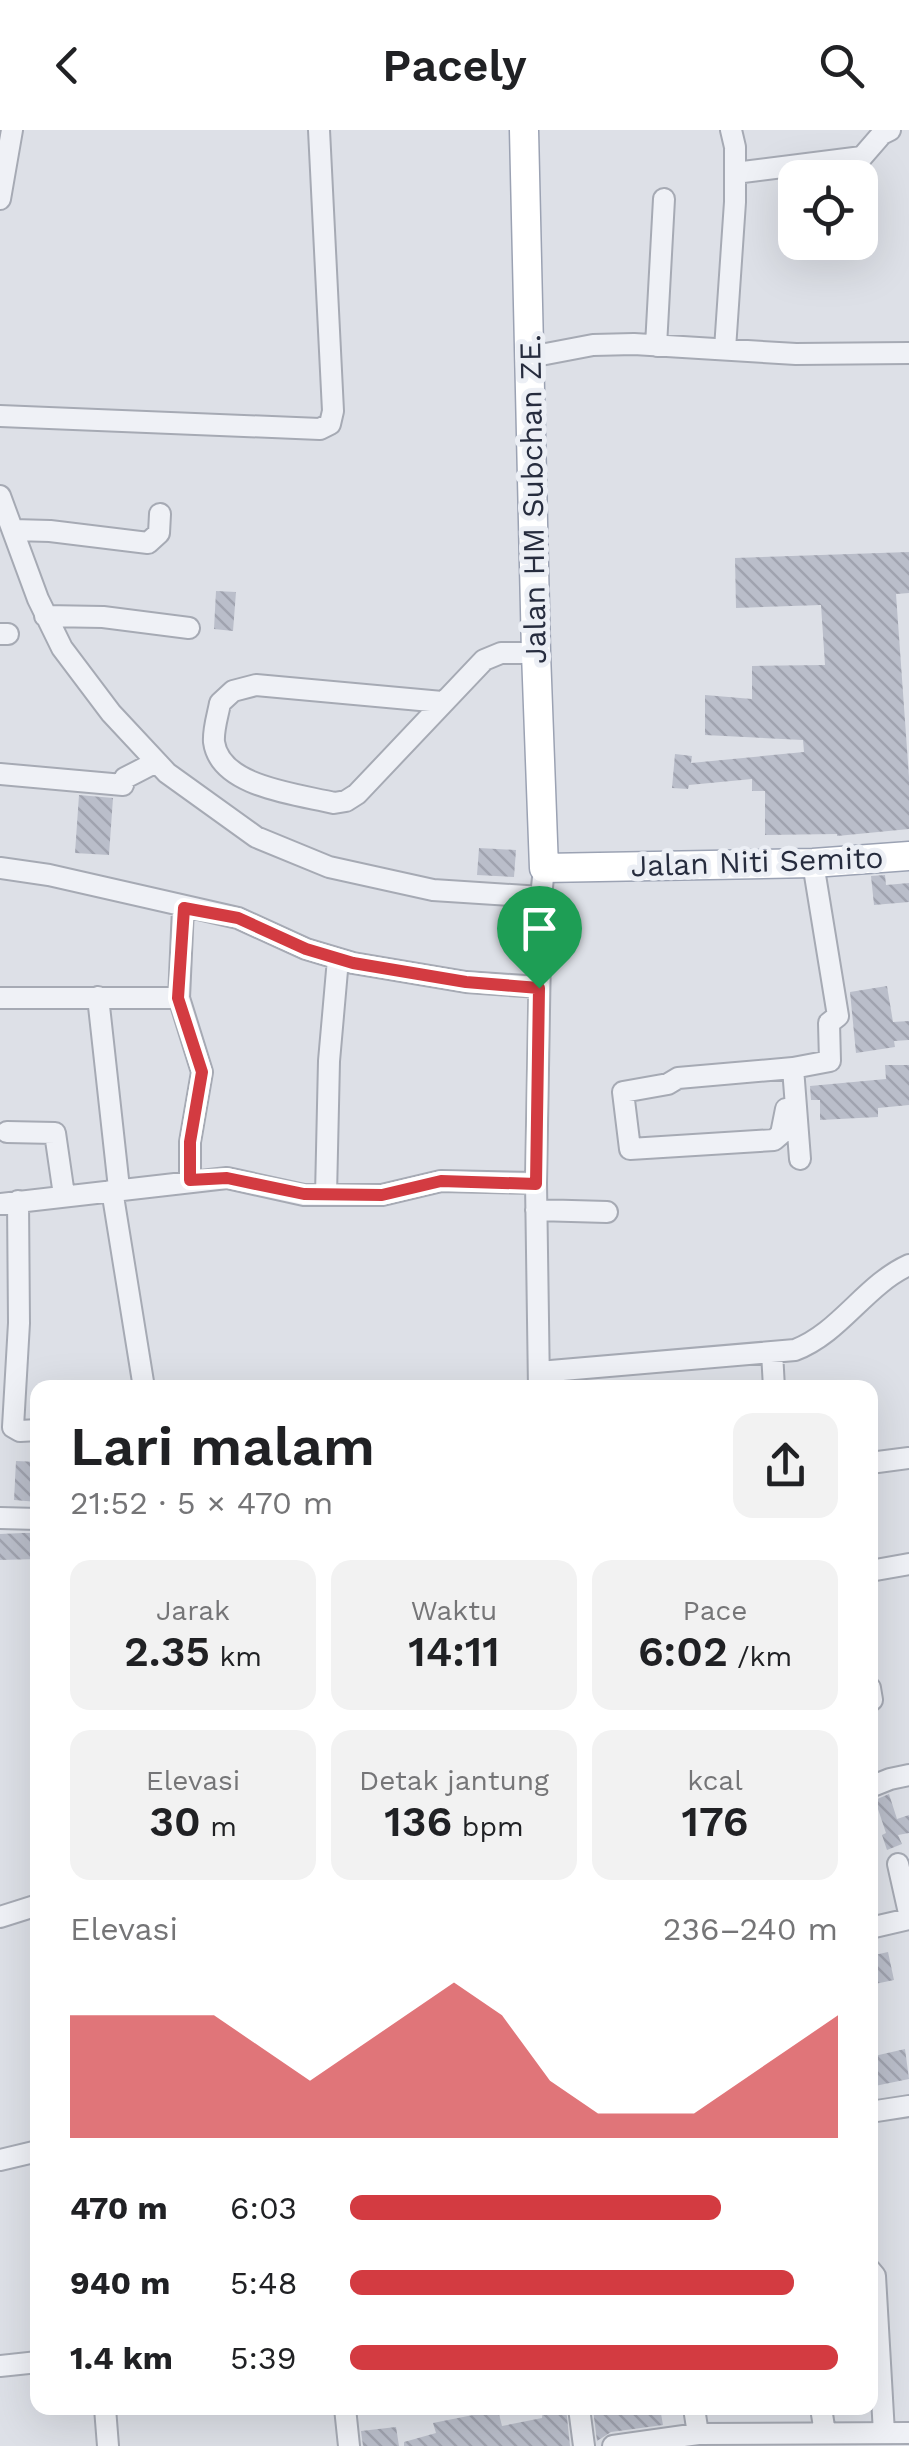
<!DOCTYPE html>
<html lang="id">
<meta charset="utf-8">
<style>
:root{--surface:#fff;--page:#f2f2f2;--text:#202124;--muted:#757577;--accent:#d33b41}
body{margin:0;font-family:"Work Sans",sans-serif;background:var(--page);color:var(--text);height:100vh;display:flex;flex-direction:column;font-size:38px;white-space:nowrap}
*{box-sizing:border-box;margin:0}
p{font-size:32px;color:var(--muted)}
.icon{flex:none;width:55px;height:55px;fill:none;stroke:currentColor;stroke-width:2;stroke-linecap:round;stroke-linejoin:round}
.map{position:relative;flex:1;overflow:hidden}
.sheet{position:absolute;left:30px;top:1250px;width:848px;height:1035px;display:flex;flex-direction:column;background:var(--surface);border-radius:20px;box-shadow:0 10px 40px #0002}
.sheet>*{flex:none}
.fabs{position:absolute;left:778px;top:30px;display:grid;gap:20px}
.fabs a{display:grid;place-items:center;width:100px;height:100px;border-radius:20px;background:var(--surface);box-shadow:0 10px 40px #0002;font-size:50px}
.pin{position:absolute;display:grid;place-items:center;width:85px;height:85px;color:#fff;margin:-102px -42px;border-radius:50% 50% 50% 0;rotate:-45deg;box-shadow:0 0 10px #0007}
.pin .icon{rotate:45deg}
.round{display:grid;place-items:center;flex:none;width:105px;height:105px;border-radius:20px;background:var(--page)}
.headline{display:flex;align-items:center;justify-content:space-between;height:170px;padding:0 40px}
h1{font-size:55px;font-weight:600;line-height:75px}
.metrics{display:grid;grid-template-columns:repeat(3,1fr);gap:15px;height:170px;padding:10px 40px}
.metrics div{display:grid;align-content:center;border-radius:20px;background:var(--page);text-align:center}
.metrics b{font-size:42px;font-weight:600}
.metrics small{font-size:28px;font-weight:400}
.metrics p{font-size:28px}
.chart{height:280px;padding:20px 40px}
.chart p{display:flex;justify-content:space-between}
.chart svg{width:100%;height:180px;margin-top:10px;fill:var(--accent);opacity:.7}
ul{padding:0 40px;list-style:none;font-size:32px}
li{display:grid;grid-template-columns:160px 120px 1fr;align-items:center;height:75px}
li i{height:25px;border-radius:12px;background:var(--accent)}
header{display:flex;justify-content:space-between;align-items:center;height:130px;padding:0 40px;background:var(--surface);font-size:45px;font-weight:600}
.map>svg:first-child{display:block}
.building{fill:url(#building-back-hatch)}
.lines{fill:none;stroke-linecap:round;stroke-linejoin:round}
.minor-casing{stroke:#a6aab4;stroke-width:24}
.major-casing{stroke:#9ba2b3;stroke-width:31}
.minor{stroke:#eff1f6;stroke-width:20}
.major{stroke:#fff;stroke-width:28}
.route-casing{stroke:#fff;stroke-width:20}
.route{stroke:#d33b41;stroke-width:12}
.labels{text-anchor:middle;stroke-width:10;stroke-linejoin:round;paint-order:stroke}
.street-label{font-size:30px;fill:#262c3e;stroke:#eceff5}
</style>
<header><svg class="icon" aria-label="back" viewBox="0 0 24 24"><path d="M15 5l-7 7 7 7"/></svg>Pacely<svg class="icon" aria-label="search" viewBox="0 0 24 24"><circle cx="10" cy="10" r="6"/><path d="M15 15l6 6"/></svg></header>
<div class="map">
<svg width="909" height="2316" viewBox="0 0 909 2316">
<defs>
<pattern id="building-back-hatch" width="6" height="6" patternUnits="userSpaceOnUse" patternTransform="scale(2.5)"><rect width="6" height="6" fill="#babeca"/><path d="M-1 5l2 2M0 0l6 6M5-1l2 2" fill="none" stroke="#a0a3af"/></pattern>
</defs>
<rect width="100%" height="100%" fill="#dde0e7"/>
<!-- building -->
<path class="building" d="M909,422V463L896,464L909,647V699L837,706V704L765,705V661H752V649L689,655L688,659L672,658L675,624L692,626L691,633L804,622L803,610L705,605V565L752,569V536L825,535L821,475L736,478L735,428Z
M216,461L236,462L233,501L214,499Z
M79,665L113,668L109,725L75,723Z
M479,718L516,720L514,747L477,745Z
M885,745L886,755L909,753V772L874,775L871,746Z
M887,856L893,892L909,891V910L894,911L895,917L856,923L850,862Z
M885,935H909V975L878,978V987L820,990V970H811L810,956L886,949Z
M16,1331L38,1332V1372L14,1370Z
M23,1403H38V1429L0,1430V1404Z
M889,1664L897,1689L909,1685V1703L898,1705L902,1714L887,1720L882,1705L886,1703L875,1670Z
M888,1822L894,1850L870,1855V1826Z
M905,1919L909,1949L870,1957V1927Z
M543,2278H566L570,2316H404V2312L436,2303L433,2293L498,2280L502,2296L542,2288Z
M604,2278H660L663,2295L611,2302L597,2311L593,2279Z
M396,2297L399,2316H363L361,2301Z"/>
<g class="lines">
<defs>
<path id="minor" d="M735,43L862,27L882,4L890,0
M0,69L12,0
M656,216L664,69
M725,219L735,72V17L731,0
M530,227L593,215L634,214L796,224L909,223
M0,286L320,299L330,294L333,281L319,0
M0,366L38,469L62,518L111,583L167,643L256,707L329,737L433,760L541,767
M13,400L50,401L148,413L159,403L160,384
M45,486L103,487L189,498
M0,504H8
M442,572L256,555L233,561L220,573C218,585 213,599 214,612C220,657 297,664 334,673L346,671L357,664L484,530L501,523H536
M0,644L123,655L125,648L156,632
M0,738L49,745L238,788L306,819L353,833L466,852L539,857
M183,778L179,868L202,942L190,1012V1050
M98,867L119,1058
M0,868H179
M793,938L830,931L829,893L838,886L813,733
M795,978L786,979L781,1004L774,1010L630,1019L623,962L668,954L678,948L793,938L800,1029
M7,1002L55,1003L64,1065
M112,1060L144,1258
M326,1065L329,931L338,829
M18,1071L19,1193L13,1297L20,1301L38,1300
M0,1074L227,1048L304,1065H382L441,1051L536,1053
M536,1080L607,1082
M772,1222L774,1258
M539,1242L795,1220C840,1203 865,1155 909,1135
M539,1258L536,1053L541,767L544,738
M870,1333L909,1328
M0,1388L38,1389
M870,1441L909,1434
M870,1558L872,1570
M870,1657L890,1649L909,1645
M898,1734L909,1783
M0,1787L38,1775
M870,1798L909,1789
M870,1982L909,1976
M0,2030L38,2021
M870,2140L875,2146L884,2303
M0,2236L38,2232
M105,2278L108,2316
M345,2278L349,2316
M579,2278L584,2316
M694,2278L698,2304
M821,2278L825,2303
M613,2316L698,2304L909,2303"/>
<path id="major" d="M524,0L536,523L544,738L813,733L909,726"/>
</defs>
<!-- minor casing -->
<use href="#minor" class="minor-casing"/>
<!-- major casing -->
<use href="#major" class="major-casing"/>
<!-- minor -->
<use href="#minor" class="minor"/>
<!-- major -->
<use href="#major" class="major"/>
</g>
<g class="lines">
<defs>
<path id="route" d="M184,778L238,788L306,819L353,833L466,852L539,858L536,1054L441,1051L382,1065L304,1064L227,1048L190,1050V1012L202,942L178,868Z"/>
</defs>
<!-- route casing -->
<use href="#route" class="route-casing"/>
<!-- route -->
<use href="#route" class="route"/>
</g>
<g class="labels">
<!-- street labels -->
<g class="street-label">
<text transform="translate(533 369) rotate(-91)" y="10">Jalan HM Subchan ZE.</text>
<text transform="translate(757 732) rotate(-2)" y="10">Jalan Niti Semito</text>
</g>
</g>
</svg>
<div class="fabs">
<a><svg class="icon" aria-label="locate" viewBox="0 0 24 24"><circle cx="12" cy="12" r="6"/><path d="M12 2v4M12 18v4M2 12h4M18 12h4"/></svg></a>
</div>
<div class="pin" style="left:539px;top:858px;background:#1e9e55"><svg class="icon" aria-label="arrive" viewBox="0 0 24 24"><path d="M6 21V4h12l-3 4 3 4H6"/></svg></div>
<section class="sheet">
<div class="headline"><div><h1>Lari malam</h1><p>21:52 · 5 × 470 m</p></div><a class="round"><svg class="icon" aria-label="share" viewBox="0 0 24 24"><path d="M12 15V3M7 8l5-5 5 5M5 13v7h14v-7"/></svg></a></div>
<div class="metrics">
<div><p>Jarak</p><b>2.35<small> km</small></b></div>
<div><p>Waktu</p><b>14:11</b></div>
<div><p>Pace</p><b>6:02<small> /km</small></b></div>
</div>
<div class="metrics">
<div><p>Elevasi</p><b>30<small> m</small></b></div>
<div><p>Detak jantung</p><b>136<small> bpm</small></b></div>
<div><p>kcal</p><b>176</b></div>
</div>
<div class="chart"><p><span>Elevasi</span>236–240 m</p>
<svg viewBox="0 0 160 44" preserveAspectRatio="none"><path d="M0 44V14L10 14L20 14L30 14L40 22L50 30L60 22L70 14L80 6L90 14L100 30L110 38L120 38L130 38L140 30L150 22L160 14V44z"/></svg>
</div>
<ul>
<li><b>470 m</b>6:03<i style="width:76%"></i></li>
<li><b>940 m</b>5:48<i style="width:91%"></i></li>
<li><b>1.4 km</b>5:39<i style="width:100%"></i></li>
</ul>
</section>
</div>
